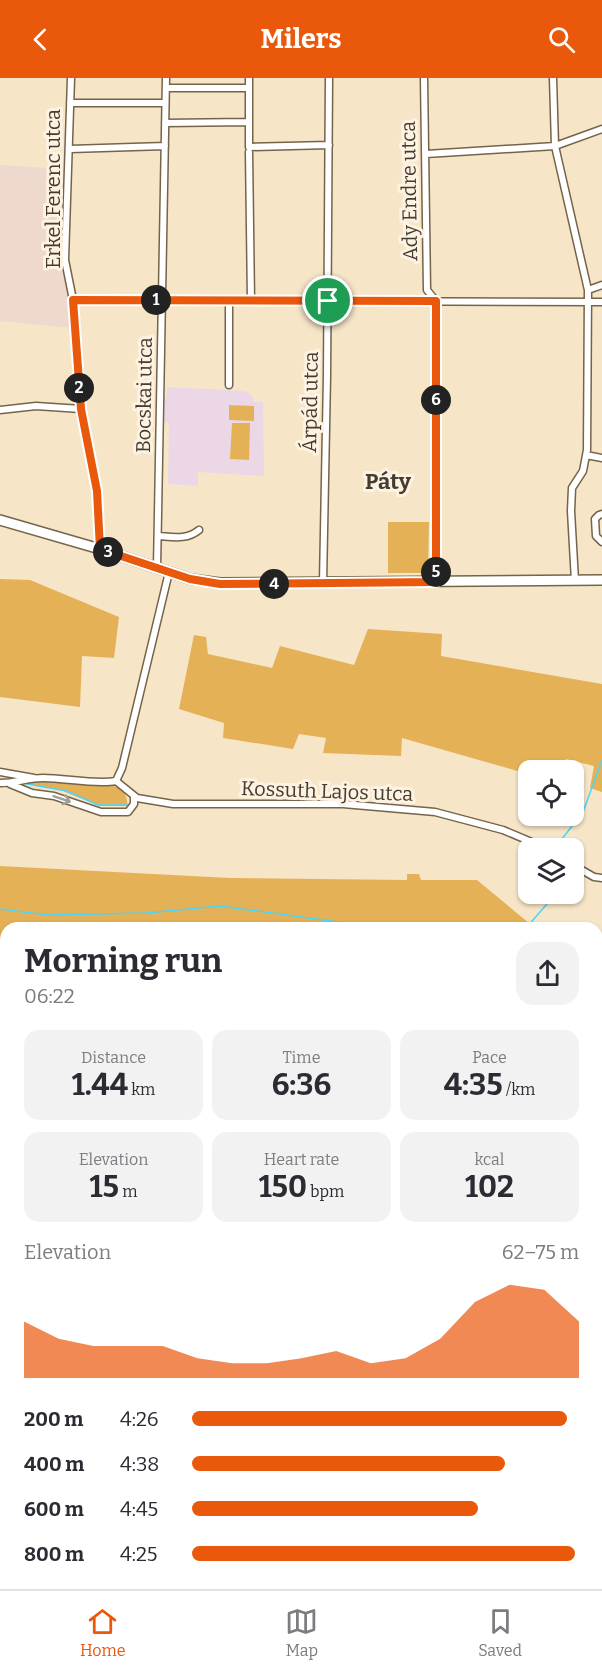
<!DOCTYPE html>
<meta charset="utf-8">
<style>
:root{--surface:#fff;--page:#f2f2f3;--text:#2b2b33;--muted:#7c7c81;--line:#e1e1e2;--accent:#ea580c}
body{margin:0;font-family:Bitter,serif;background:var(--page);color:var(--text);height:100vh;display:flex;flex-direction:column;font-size:22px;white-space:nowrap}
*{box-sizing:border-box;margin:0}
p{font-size:20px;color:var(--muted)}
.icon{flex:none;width:33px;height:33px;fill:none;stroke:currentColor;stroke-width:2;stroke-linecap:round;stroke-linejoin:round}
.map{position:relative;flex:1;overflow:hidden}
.panel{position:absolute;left:0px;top:844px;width:603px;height:668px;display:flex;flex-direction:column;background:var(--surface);border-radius:18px 18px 0 0;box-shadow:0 2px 4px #0004}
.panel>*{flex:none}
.fabs{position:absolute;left:518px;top:682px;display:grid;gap:12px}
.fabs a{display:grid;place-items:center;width:66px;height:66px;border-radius:12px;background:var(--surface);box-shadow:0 2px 4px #0004;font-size:30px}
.pin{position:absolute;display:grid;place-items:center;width:51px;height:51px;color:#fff;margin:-26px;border:3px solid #fff;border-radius:50%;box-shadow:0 2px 6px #0007}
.km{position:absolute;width:30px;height:30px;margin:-15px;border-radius:50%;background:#222;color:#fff;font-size:16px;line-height:30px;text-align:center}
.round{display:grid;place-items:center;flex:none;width:63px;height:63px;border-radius:18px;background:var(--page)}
.summary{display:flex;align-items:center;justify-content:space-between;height:102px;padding:0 24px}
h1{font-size:33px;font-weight:700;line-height:45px}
.metrics{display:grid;grid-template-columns:repeat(3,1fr);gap:9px;height:102px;padding:6px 24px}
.metrics div{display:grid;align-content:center;border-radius:15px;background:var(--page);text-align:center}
.metrics b{font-size:30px;font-weight:700}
.metrics small{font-size:16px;font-weight:400}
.metrics p{font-size:16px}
.chart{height:168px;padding:12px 24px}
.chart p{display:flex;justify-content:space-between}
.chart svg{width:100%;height:108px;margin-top:6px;fill:var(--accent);opacity:.7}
ul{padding:0 24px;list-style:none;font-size:20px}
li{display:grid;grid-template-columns:96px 72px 1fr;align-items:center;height:45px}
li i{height:15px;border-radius:8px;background:var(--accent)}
header{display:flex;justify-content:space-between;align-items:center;height:78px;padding:0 24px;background:var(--accent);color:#fff;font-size:27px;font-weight:700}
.menu{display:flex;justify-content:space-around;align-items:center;height:84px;border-top:2px solid var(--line);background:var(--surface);font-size:16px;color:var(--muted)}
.menu a{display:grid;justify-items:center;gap:3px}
.menu .current{color:var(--accent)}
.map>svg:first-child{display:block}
.industrial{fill:#efd8cd}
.education{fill:#ebd7e5}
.green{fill:#e5b157}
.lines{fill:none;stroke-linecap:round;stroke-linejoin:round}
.stream{stroke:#49d6fd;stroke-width:1.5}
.street-casing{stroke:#74644a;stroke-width:9}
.secondary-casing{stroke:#74644a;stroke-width:12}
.street{stroke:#fff;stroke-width:6}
.secondary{stroke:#fff;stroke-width:9}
.oneway{stroke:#a19e98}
.route-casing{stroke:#fff;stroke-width:12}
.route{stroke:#ea580c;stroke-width:8}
.labels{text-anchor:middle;stroke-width:6;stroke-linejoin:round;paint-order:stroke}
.street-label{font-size:20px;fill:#433c30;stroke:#fef3e2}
.quarter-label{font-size:22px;font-weight:bold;fill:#433c30;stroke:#fef3e2}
</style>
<header><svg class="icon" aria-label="back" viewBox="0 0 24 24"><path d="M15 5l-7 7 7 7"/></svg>Milers<svg class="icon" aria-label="search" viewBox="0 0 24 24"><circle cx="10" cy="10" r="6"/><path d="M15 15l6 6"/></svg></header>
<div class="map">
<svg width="602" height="1511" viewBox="0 0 602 1511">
<rect width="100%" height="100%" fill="#f7e5c8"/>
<!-- industrial -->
<path class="industrial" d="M0,87L64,91L62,174L73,227L74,250L0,243Z"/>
<!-- education -->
<path class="education" d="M167,309L245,313L253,319V324H263L264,398L198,394V408L168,406L169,345L163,344V320H167Z"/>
<!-- green -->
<path class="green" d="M229,327L254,328V343L229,342Z
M232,345H250L249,382L230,381Z
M388,444H429L428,495H388Z
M0,501L30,502L119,539L114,580L82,578L80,629L0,619Z
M368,551L442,556L441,578L602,606V714L590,710L594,688L566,681L561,693H528V696L402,660L401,678L323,675L326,660L299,656L293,671L223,660L224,645L179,631L194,557L206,559L208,576L272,590L280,568L354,587Z
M22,702C38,703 111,703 121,711C126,715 127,722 128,728H100L60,712L22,705Z
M0,788L230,800L407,802V796H419L421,802H477L535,850H68L41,848L40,850H6V878L0,882Z
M597,867H602V993L597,994Z
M69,1506H394L393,1511H68Z"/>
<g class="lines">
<!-- stream -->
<path class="stream" d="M27,706L67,713L98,727H131
M554,771L583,734L602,682
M0,831L47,837L146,835L220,828L382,850
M526,850L547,826L546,816"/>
<defs>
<path id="street" d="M71,0L65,182L73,222L81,331L97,413L100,471
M249,0V69L329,67
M424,0L427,212L436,223V504
M553,0L555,68L588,212L587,372L583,393L572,410L571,433L575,503
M166,10H249
M70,25H165
M165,45L249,44
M70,71L165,68
M249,74L251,223
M426,76L555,68L602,51
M588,212L602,207
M73,222L602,224
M229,223V307
M0,332L36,328L81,331
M586,377L602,380
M602,436L599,437L595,441L596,458L602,464
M159,458C173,459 187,462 199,452
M157,490L166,0
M323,505L327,298L329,0
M0,694L34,700
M116,703L122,690L169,494
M0,705C15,705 29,700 43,700C66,700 95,707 116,703L137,720L173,726H343L435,734L503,752L548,771
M10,706L32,715L54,718L101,734H128L134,726V719
M573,787L594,799L602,800
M597,1004L602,1003
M597,1120H602
M216,1511L218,1506"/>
<path id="secondary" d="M0,442L100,471L190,501L220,505L602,502"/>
</defs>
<!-- street casing -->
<use href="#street" class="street-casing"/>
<!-- secondary casing -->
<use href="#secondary" class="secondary-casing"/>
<!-- street -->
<use href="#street" class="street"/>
<!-- secondary -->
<use href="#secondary" class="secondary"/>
</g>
<!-- one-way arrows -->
<defs><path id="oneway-shaft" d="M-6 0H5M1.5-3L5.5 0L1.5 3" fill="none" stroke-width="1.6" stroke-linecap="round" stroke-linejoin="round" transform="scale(1.5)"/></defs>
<use class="oneway" href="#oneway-shaft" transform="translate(62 721) rotate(19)"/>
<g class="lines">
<defs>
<path id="route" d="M73,222L436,223V504L220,506L190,501L100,471L97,413L81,331Z"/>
</defs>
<!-- route casing -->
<use href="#route" class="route-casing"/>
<!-- route -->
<use href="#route" class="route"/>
</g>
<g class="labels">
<!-- street labels -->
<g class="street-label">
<text transform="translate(53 111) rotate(-90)" y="7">Erkel Ferenc utca</text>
<text transform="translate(409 113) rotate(-91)" y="7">Ady Endre utca</text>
<text transform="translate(144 317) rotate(-89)" y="7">Bocskai utca</text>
<text transform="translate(310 324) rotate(-89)" y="7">Árpád utca</text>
<text transform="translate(327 713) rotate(2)" y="7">Kossuth Lajos utca</text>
</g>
<!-- quarter labels -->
<g class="quarter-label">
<text x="388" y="411">Páty</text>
</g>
</g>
</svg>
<div class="fabs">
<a><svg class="icon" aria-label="locate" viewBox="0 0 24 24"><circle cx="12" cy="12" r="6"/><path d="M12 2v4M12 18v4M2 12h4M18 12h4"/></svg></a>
<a><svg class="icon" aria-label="layers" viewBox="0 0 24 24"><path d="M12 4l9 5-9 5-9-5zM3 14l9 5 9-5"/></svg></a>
</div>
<div class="pin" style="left:328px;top:223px;background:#1e9e55"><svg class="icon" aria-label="arrive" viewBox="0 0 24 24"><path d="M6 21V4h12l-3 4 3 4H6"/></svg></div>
<b class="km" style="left:156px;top:222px">1</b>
<b class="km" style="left:79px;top:310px">2</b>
<b class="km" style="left:108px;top:474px">3</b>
<b class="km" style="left:274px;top:506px">4</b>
<b class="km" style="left:436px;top:494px">5</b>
<b class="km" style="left:436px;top:322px">6</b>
<section class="panel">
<div class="summary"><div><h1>Morning run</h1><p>06:22</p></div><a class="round"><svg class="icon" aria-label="share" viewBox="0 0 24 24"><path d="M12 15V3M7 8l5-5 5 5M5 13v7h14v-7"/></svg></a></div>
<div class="metrics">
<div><p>Distance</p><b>1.44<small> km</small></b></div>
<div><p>Time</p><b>6:36</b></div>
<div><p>Pace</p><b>4:35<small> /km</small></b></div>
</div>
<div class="metrics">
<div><p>Elevation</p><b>15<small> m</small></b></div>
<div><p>Heart rate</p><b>150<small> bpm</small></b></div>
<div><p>kcal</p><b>102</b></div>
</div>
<div class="chart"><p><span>Elevation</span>62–75 m</p>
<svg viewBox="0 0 160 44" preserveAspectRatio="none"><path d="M0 44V21L10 28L20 31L30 31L40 31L50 36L60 38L70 38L80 36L90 33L100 38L110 36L120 28L130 13L140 6L150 8L160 21V44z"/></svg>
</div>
<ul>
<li><b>200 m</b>4:26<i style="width:97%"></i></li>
<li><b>400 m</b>4:38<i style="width:81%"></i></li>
<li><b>600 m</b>4:45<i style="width:74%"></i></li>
<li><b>800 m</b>4:25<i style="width:99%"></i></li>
</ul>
</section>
</div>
<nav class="menu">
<a class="current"><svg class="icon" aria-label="home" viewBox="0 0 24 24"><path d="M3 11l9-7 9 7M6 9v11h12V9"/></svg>Home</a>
<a><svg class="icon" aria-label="map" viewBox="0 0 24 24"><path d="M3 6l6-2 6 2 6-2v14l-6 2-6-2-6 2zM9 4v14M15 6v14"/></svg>Map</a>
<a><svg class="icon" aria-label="saved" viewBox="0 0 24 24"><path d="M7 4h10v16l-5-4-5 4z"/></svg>Saved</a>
</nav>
